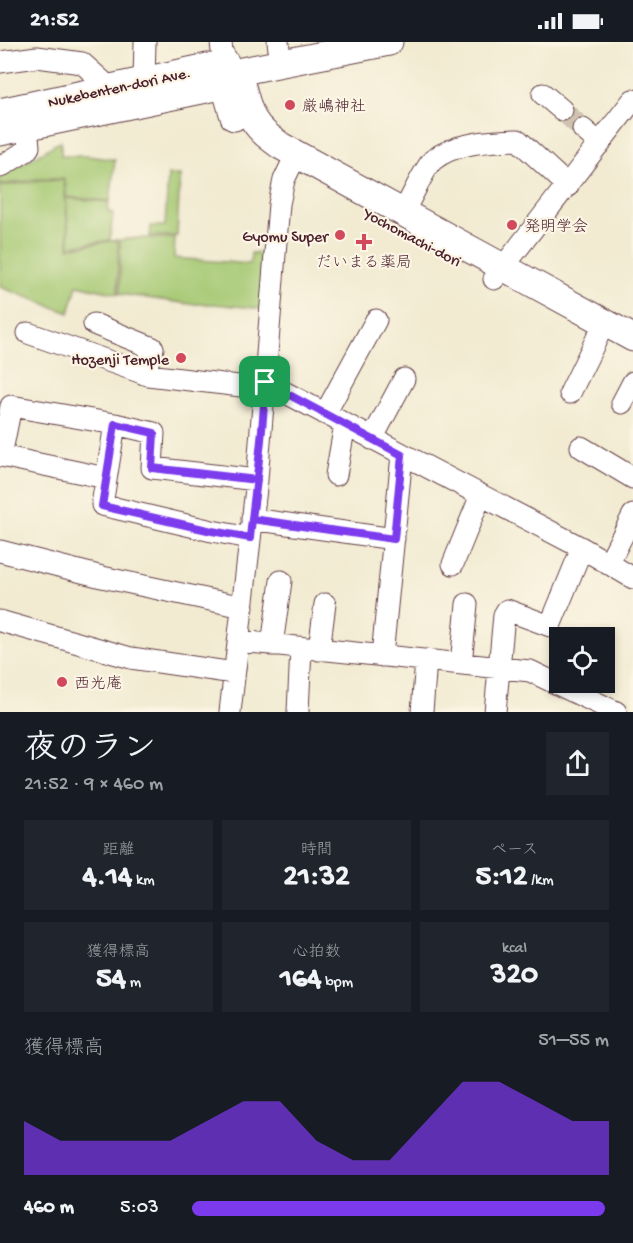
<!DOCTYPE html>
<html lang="ja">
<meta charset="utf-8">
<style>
:root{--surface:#171b24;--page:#20242c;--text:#f1f3f6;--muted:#9ea1a6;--accent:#7c3aed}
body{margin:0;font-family:"Gochi Hand","Klee One",sans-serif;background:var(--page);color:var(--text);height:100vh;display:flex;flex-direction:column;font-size:22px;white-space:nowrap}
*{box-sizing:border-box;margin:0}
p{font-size:20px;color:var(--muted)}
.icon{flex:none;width:33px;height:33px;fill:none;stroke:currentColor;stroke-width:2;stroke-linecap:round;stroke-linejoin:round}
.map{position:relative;height:670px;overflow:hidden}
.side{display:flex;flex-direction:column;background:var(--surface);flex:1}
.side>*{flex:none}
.fabs{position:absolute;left:549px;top:585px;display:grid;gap:12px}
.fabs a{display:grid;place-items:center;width:66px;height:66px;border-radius:0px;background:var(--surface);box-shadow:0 3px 9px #0003;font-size:30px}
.pin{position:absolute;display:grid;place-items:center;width:51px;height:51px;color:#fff;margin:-26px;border-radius:12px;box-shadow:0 3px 9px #0006}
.round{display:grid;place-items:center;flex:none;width:63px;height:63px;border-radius:0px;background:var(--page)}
.overview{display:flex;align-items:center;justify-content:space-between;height:102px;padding:0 24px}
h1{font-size:33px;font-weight:700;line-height:45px}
.metrics{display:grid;grid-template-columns:repeat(3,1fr);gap:9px;height:102px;padding:6px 24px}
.metrics div{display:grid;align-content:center;border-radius:0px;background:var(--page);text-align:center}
.metrics b{font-size:30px;font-weight:700}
.metrics small{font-size:16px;font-weight:400}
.metrics p{font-size:16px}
.chart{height:168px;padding:12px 24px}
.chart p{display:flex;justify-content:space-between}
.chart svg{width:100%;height:108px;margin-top:6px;fill:var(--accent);opacity:.7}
ul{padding:0 24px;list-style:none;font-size:20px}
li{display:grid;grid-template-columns:96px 72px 1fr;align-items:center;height:45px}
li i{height:15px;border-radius:8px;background:var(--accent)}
.status{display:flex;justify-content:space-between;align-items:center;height:42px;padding:0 30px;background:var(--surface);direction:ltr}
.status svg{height:16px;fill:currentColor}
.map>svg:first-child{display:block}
.green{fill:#a4c871;stroke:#77744e;stroke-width:1.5}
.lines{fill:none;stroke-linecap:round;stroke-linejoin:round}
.minor-tunnel{stroke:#d0c2b1;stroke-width:21;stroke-dasharray:21 10;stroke-linecap:butt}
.minor-casing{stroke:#633e44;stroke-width:23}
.major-casing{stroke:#633e44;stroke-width:29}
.minor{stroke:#fff;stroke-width:21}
.major{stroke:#fff;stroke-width:27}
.route-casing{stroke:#fff;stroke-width:12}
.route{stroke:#7c3aed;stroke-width:8}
.poi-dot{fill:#d1495b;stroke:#fcf5e5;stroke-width:2}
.labels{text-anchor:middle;stroke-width:4.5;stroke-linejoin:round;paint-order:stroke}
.street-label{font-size:16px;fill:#4a1f2b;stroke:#fcf5e5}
.poi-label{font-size:16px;fill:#4a1f2b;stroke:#fcf5e5;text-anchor:start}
</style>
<div class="status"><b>21:52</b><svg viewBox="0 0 49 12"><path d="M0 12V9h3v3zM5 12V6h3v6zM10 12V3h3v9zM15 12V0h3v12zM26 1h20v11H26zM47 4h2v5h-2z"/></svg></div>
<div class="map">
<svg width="633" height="670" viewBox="0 0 633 670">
<rect width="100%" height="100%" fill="#fcf5e5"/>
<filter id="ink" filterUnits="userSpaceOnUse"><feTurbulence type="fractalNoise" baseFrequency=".0167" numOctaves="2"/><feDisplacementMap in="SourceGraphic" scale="12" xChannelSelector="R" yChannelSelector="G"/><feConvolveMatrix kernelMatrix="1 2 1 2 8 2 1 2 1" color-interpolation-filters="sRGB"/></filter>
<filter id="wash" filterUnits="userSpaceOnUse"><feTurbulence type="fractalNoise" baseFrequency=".008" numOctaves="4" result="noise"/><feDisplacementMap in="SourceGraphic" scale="24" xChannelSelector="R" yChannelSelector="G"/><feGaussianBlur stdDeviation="1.35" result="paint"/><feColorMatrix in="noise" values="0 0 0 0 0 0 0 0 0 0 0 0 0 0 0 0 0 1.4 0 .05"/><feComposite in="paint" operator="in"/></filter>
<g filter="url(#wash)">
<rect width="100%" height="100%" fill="#f2ebd2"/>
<!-- green -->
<path class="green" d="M61,99V114H88L115,118L110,159L66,155L65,137H39L0,143V135Z
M168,133H180L177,194H150L151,184H165Z
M64,138L69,206L118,198V252L77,243L69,271L0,245V144L40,139Z
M66,156L109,160L108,170L113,171L110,198L70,204Z
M138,196H175L174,216L250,222L251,211L268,212L264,267L214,262H189L120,252V198Z"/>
</g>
<g filter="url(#ink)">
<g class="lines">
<!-- minor-tunnel -->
<path class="minor-tunnel" d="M562,68L583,87"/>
<defs>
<path id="minor" d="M221,0L222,10L236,32L232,36
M278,0L281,21
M0,20L37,15L82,21L110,46
M144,38L145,0
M543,52L562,68
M583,87L600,102
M0,125L26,109L29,105L27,84
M403,170C410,159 425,125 433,118C456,100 491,99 518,98L568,144
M494,237L633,58
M94,282L153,306L144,332
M28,291L148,333L265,347
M265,340L582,506L633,536
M570,351L598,294
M622,361L633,340
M325,372L376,278
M115,382L102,463L212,489L250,496
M372,397L404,337
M581,405L633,436
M336,433L345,382
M106,436L1,414L11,364L115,382L154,391L152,426L257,438
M252,477L394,497
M0,509L102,535L243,565
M453,522L481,453
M608,522L633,473
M0,579L131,616L234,631
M240,599L530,629L616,670
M272,603L281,539
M319,608L325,562
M382,614L402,413
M461,622L467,562
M230,670L257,438L279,162L284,138L296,113
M298,670L301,606
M422,670L426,618
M495,670L504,573L507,568L550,584L582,506"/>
<path id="major" d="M236,32L242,29L389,0
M0,70L208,25C250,27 238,49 253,77C260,89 270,96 281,104L633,296
M0,90L216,45H223L226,48L234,75"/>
</defs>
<!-- minor casing -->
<use href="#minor" class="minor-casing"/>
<!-- major casing -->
<use href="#major" class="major-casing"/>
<!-- minor -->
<use href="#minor" class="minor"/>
<!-- major -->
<use href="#major" class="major"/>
</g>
</g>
<g class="lines" filter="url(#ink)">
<defs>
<path id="route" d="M265,340C264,392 255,444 250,496L212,489L102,464L115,382L154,391L152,426L257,438L252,477L394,497L402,413L265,340"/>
</defs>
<!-- route casing -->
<use href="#route" class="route-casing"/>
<!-- route -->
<use href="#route" class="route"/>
</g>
<!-- markers -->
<g class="poi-dot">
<circle cx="290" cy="63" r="6"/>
<circle cx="512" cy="183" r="6"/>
<circle cx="340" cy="193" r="6"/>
<path d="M361 191h6v6h6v6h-6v6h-6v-6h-6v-6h6z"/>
<circle cx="181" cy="316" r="6"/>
<circle cx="62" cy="640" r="6"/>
</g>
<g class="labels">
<!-- street labels -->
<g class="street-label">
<text transform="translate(119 44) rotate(-12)" y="6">Nukebenten-dori Ave.</text>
<text transform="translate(413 194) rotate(28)" y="6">Yochomachi-dori</text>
</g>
<!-- poi labels -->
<g class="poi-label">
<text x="302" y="69">厳嶋神社</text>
<text x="524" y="189">発明学会</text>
<text x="328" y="199" text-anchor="end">Gyomu Super</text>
<text x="364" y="225" text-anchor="middle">だいまる薬局</text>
<text x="169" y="322" text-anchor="end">Hozenji Temple</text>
<text x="74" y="646">西光庵</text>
</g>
</g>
</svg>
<div class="fabs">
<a><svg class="icon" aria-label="locate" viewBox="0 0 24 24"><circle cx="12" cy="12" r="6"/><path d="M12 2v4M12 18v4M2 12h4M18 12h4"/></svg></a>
</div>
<div class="pin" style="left:265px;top:340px;background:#1e9e55"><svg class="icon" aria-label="arrive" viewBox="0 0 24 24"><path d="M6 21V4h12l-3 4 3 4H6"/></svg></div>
</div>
<section class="side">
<div class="overview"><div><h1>夜のラン</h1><p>21:52 · 9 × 460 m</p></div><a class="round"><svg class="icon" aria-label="share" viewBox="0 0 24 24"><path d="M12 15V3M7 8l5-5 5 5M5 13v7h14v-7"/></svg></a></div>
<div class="metrics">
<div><p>距離</p><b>4.14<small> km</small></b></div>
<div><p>時間</p><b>21:32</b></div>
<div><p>ペース</p><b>5:12<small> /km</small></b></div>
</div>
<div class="metrics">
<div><p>獲得標高</p><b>54<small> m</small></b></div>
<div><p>心拍数</p><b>164<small> bpm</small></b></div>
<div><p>kcal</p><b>320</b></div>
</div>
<div class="chart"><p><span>獲得標高</span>51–55 m</p>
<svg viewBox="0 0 160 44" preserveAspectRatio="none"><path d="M0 44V22L10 30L20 30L30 30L40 30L50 22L60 14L70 14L80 30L90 38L100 38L110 22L120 6L130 6L140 14L150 22L160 22V44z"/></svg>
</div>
<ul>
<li><b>460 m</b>5:03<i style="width:99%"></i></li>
</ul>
</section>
